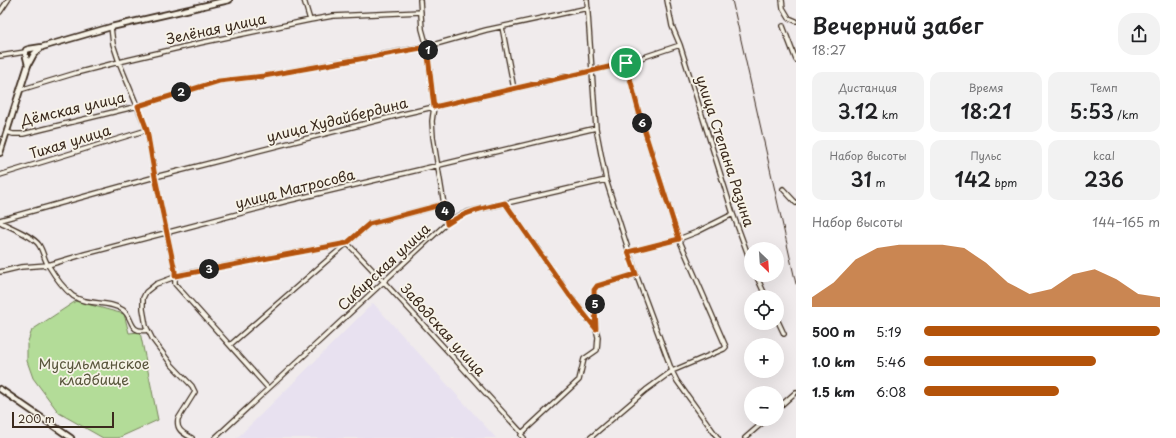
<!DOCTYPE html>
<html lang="ru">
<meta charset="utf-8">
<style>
:root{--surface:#fff;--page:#f2f2f2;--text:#202124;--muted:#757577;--accent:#b45309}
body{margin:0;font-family:"Playpen Sans",sans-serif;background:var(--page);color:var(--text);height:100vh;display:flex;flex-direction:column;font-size:15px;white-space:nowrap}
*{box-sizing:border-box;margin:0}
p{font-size:13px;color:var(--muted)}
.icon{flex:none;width:22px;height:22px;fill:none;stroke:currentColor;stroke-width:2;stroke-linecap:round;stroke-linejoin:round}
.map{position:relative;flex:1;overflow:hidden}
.details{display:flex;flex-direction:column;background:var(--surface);width:380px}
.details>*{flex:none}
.needle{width:26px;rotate:155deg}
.buttons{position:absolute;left:744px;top:242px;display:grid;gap:8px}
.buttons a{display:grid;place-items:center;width:40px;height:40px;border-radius:50%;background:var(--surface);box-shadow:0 4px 16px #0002;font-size:20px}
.scale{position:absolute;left:12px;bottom:10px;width:102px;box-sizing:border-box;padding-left:4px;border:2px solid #3b2a1e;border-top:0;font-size:11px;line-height:14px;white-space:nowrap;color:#3b2a1e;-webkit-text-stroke:3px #f7f3e8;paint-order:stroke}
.pin{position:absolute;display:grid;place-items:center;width:34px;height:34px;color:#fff;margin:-17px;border:2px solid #fff;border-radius:50%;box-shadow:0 1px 4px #0007}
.km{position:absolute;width:20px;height:20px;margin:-10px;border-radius:50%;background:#222;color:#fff;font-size:11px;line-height:20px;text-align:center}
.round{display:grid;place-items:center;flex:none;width:42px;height:42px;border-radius:16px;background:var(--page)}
.summary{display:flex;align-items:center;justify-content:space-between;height:68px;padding:0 16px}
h1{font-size:22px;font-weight:600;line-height:30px}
.stats{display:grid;grid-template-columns:repeat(3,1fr);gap:6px;height:68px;padding:4px 16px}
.stats div{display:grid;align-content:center;border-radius:10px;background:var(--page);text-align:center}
.stats b{font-size:20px;font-weight:600}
.stats small{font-size:11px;font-weight:400}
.stats p{font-size:11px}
.chart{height:112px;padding:8px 16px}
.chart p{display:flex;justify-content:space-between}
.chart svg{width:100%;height:72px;margin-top:4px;fill:var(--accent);opacity:.7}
ul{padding:0 16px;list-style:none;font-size:13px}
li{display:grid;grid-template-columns:64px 48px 1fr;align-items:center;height:30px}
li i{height:10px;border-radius:5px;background:var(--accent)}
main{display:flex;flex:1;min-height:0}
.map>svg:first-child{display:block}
.built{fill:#e8e1f0}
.green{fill:#b3dc98;stroke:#77835b}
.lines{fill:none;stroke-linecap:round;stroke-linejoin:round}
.minor-casing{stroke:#3b2a1e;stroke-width:6}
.tertiary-casing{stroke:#3b2a1e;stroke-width:8}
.minor{stroke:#f7f3e8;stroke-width:3.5}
.tertiary{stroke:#f7f3e8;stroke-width:4.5}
.rail{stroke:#3b2a1e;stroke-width:1}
.route-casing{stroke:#fff;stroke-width:8}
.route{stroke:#b45309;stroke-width:5}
.labels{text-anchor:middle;stroke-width:3.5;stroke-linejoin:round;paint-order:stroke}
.street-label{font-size:14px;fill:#3b2a1e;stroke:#f7f3e8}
.park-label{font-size:14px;fill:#59563c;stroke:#f7f3e8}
</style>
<main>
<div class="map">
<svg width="796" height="438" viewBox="0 0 796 438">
<rect width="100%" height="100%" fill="#f0ebec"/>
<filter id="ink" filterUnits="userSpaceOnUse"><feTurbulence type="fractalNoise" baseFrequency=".025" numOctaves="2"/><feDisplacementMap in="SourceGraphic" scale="8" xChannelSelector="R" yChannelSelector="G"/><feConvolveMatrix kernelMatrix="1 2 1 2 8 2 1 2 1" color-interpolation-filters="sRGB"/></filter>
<g filter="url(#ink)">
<!-- built -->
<path class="built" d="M373,303L496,438H237L292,384Z"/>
<!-- green -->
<path class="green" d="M76,301L124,314L129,333L140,332L158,420L118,438H103L59,413L33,378L27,361V344L32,330Z"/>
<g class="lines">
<defs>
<path id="minor" d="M304,0L310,20
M420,0L422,29L427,47L434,107L432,121L433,137L447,223
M587,0L596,128L606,180L636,274L672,371L677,381L718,438
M667,0L672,26L680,45L733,214L751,263
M782,0L783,8L789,18L796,21
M0,12L8,0
M783,26L796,60
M111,27L113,44L119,62L147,130L155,177L175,271V284L268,388
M502,27L514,89
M0,56L25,52
M20,90L76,73L119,62L200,43L310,20L333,16L421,12
M7,132L13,134H23L138,106L219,81L264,76L429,46L486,30L588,8
M0,175L147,130
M783,189L796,203
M505,203L570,296L596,329L598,337L597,350L584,359L579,380L522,433
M0,220L155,177L403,114L626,63L680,45
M0,222C10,227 33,236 39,245C43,251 44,259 48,265C54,275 63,288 73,296C87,306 109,300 123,310C134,318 128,334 148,330
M347,243C407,305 464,370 522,433L521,435L524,438
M628,252L679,239L697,232L733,214
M0,272L21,267L48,265L85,254L287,201L596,128
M756,275L766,297
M777,319L784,334
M596,328L594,290L597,286L636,274
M230,345L369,224L444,204
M777,409L796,392
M192,438C183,433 176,430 178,419L195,392L192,386L171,364L153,340L146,326L143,309V298L146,292L156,284L183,274L347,243
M215,438L447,223L456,217L468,212L606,180
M590,438L646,390L672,371L724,349L726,347L679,239L641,120L626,63
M745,438L767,419"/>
<path id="tertiary" d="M28,65L25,53L26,50L29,49L42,47L111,27L229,0
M0,153L28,65L34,54L41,48
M0,389L71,438"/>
</defs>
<!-- minor casing -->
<use href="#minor" class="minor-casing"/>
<!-- tertiary casing -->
<use href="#tertiary" class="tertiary-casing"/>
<!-- minor -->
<use href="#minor" class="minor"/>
<!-- tertiary -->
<use href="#tertiary" class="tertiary"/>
<!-- rail -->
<path class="rail" d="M732,0L796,284"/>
</g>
</g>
<g class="lines" filter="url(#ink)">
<defs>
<path id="route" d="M427,47L434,107L626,63L641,120L679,239L628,252L636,274L597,286L594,290L596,329L570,296L505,203C485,208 465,211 447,224L444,204L369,224L347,243L175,276V271L155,177L147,130L138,106L219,81L264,76Z"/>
</defs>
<!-- route casing -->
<use href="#route" class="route-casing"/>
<!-- route -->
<use href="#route" class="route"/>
</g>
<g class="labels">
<!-- street labels -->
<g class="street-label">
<text transform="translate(216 29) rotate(-12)" y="5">Зелёная улица</text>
<text transform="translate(73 109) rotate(-13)" y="5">Дёмская улица</text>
<text transform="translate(337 120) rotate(-14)" y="5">улица Худайбердина</text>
<text transform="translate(70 142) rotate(-17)" y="5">Тихая улица</text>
<text transform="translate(725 151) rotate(72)" y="5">улица Степана Разина</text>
<text transform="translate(295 189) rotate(-14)" y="5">улица Матросова</text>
<text transform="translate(384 267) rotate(-43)" y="5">Сибирская улица</text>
<text transform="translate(443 330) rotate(48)" y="5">Заводская улица</text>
</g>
<!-- park labels -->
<g class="park-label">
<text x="94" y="369">Мусульманское<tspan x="94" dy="16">кладбище</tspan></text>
</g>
</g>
</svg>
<div class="buttons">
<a><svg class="needle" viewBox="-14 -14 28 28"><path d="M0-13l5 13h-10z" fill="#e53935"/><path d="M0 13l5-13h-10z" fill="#757577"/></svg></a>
<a><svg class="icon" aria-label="locate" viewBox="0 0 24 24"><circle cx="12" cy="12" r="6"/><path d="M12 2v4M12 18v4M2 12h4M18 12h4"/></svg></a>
<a>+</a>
<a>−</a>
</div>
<div class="scale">200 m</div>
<div class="pin" style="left:626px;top:63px;background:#1e9e55"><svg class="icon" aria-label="arrive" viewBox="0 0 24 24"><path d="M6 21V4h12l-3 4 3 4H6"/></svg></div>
<b class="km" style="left:428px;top:50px">1</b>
<b class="km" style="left:181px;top:92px">2</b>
<b class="km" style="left:209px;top:269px">3</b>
<b class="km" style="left:445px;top:211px">4</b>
<b class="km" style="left:595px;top:304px">5</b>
<b class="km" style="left:642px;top:123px">6</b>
</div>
<section class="details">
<div class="summary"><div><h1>Вечерний забег</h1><p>18:27</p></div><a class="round"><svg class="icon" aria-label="share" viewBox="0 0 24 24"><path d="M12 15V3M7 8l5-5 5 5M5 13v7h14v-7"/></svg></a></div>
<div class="stats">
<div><p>Дистанция</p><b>3.12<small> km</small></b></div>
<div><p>Время</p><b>18:21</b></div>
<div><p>Темп</p><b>5:53<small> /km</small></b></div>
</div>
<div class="stats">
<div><p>Набор высоты</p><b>31<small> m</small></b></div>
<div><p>Пульс</p><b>142<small> bpm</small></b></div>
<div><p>kcal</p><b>236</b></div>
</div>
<div class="chart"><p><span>Набор высоты</span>144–165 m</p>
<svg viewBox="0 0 160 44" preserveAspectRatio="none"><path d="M0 44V38L10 29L20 15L30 8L40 6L50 6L60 6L70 8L80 17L90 29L100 36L110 33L120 24L130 21L140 27L150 36L160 38V44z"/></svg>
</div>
<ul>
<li><b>500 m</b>5:19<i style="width:100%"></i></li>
<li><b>1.0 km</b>5:46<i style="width:73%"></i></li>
<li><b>1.5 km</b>6:08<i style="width:57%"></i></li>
</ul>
</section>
</main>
